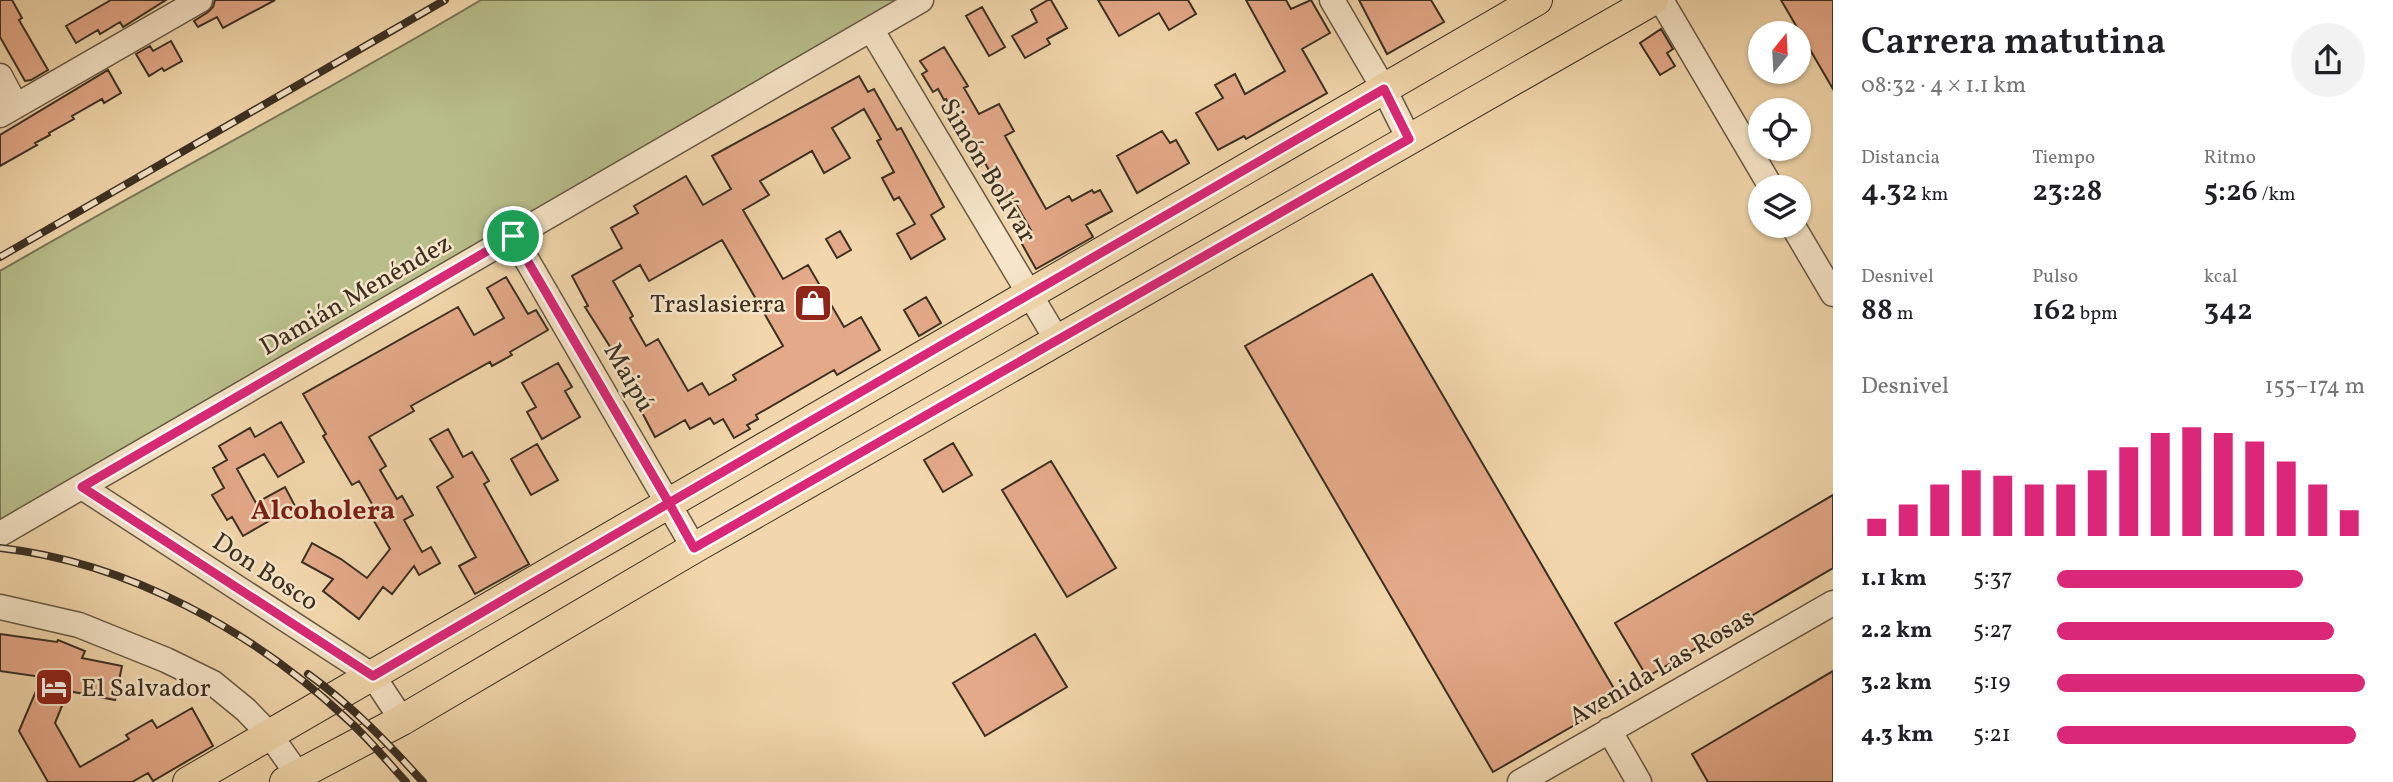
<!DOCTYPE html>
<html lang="es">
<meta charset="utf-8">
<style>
:root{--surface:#fff;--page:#f2f2f2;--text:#202124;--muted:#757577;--accent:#db2777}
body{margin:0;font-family:Vollkorn,serif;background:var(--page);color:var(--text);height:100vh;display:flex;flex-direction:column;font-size:26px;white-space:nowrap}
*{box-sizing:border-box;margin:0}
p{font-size:23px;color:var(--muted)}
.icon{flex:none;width:38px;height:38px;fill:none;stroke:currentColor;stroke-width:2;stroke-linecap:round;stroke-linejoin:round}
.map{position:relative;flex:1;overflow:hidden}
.details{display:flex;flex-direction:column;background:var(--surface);width:560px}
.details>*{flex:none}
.needle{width:46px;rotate:18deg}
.controls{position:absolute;left:1748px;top:21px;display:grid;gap:14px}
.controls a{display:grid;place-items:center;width:63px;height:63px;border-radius:50%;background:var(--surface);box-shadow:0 2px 5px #0004;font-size:35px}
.pin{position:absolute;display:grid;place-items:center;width:60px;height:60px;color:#fff;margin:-30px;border:4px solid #fff;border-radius:50%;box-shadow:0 2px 7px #0007}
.round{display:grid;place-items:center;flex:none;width:74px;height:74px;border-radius:37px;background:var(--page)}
.head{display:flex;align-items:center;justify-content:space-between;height:119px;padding:0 28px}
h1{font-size:38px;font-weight:600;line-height:52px}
.figures{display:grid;grid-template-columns:repeat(3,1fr);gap:10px;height:119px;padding:7px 28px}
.figures div{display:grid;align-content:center}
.figures b{font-size:30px;font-weight:600}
.figures small{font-size:19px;font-weight:400}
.figures p{font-size:19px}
.chart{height:196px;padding:14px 28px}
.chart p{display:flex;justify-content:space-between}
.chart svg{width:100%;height:126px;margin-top:7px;stroke:var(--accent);stroke-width:6}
ul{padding:0 28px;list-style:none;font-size:23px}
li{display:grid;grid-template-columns:112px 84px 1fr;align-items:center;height:52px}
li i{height:18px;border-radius:9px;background:var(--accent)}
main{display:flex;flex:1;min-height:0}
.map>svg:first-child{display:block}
.green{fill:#b8be8a;stroke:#797656;stroke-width:2}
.building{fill:#e4a988;stroke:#3a2f22;stroke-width:2;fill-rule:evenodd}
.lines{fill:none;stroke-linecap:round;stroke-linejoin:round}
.minor-casing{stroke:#685944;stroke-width:27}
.major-casing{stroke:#3a2f22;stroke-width:32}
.minor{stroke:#f6e5c8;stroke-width:24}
.major{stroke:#f1d7ab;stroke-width:30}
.rail-casing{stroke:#3a2f22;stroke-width:8}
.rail{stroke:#f6e5c8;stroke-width:5;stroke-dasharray:16;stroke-linecap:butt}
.route-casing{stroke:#fff;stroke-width:14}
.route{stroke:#db2777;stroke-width:9}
.labels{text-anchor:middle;stroke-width:5;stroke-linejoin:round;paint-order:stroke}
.street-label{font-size:26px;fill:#3a2f22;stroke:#f6e5c8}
.poi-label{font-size:26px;fill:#3a2f22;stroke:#f6e5c8;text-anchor:end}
.neighbourhood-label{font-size:28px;font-weight:bold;fill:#7a1f14;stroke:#f6e5c8}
</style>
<main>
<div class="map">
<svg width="1833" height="782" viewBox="0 0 1833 782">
<rect width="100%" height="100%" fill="#f1d7ab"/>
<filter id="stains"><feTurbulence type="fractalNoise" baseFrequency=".00286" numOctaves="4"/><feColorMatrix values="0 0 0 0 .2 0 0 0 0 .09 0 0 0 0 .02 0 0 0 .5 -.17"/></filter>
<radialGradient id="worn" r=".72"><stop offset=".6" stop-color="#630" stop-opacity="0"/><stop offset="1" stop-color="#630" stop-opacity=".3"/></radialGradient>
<!-- green -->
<path class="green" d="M481,0H905L0,524V271C159,179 323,94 481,0Z"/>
<!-- building -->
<path class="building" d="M0,0H12L22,18L19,20L48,70L31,80L25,81L0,37Z
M111,0H166L123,27L120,22L100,34L98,30L76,43L66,26Z
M215,0H275L223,28L217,17L198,27L194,21L208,12L213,7Z
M1048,0H1051L1067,28L1047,39L1050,44L1025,58L1012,36L1037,22L1031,10Z
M1098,0H1188L1196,14L1169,30L1159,13L1119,36Z
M1246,0H1286L1291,9L1311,0L1330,33L1302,49L1327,93L1246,139L1244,136L1218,150L1196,113L1223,98L1215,85L1235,74L1245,94L1285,71Z
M1359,0H1431L1444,22L1387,54Z
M1781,0H1833V89Z
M982,7L1005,47L989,56L966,16Z
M1661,29L1673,49L1667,53L1675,66L1660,75L1640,43Z
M171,41L182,61L164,71L162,68L149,76L136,54L150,46L153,51Z
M944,47L968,86L964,88L979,114L999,104L1014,131L1005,136L1046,209L1069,196L1072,201L1092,190L1094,193L1100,190L1112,211L1086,225L1093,237L1036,269L1018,237L1031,230L1013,199L1007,203L985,163L979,167L957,127L961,125L946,99L944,100L938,89L933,92L922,74L927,71L920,61Z
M108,70L121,93L104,103L102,99L72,116L74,119L49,133L50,135L35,143L37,145L0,166V135Z
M859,76L868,92L874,89L897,130L901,128L944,207L931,215L945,239L911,259L897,234L915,224L899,197L894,200L882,178L894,172L877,141L881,139L864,109L832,128L850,158L824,173L812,151L760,181L769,195L743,210L783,279L808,265L844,327L861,317L880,350L837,375L834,370L756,415L758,419L747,425L750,429L734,438L723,419L714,424L710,418L690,429L685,420L655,437L616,363L619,361L585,307L588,306L572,276L622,248L611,228L638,213L634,206L686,176L703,205L731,189L712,156ZM722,240L783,346L733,375L736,380L709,395L702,383L688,391L658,339L646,346L630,318L633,316L613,281L640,265L649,281Z
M1162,131L1170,143L1176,140L1189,163L1137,193L1117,156Z
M840,231L851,250L837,258L826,239Z
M1372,274L1620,699L1493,772L1245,346Z
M506,277L528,314L536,310L548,330L510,352L512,355L492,366L490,362L411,406L414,411L369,437L386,466L380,470L397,499L402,496L413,515L404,520L422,552L431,547L440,563L419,575L414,566L392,594L383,587L359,619L323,591L333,579L302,562L312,543L341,559L367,578L390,549L370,514L376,511L359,481L352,485L323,436L326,434L303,394L458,307L474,335L504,318L487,288Z
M926,297L941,323L919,336L904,310Z
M558,363L572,387L565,391L580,417L542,439L527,412L536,407L522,383Z
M281,422L304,462L278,477L264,454L237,469L256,503L285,487L295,506L243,536L232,517L227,520L212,495L224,488L213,468L227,460L219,446L250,428L255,437Z
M448,429L463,457L472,452L489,481L484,484L529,564L475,594L459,566L476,557L437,487L453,477L430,439Z
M953,443L972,475L943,492L924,460Z
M537,444L558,480L531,495L511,459Z
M1051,461L1116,568L1067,597L1002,490Z
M1833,495V568L1647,677L1615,623Z
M0,634L57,642L58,640L85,651L82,658L122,666L115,700L68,691L55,723L80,767L129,739L126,735L152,720L157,728L192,708L213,746L153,781L148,773L132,782H48L19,731L42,677L0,671Z
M1035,634L1067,687L985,736L953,683Z
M1833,671V782H1708L1692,754Z"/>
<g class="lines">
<defs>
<path id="minor" d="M1332,0L1384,89L1409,139
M1661,0L1771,187
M871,29L1057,340
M0,76L16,106
M0,115L200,0
M1793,226L1833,294
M513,236L694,548
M82,487L373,676L402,720
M0,534L921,0
M0,607L79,625L166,660L213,683L246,710L270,735L303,782
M1609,730L1639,782
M1520,782L1833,603"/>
<path id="major" d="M188,782L1537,0
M285,782L402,720L694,548L1653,0"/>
</defs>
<!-- minor casing -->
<use href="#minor" class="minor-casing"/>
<!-- major casing -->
<use href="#major" class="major-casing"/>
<!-- minor -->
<use href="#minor" class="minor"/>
<!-- major -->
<use href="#major" class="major"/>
<defs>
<path id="rail" d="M0,257L445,0
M0,548C128,562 255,632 348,720C369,739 387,761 406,782
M308,674C351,705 387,742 423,782"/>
</defs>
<!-- rail casing -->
<use href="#rail" class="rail-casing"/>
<!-- rail -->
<use href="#rail" class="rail"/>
</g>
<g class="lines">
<defs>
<path id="route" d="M513,236L82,487L373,676L669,503L694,548L1409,139L1384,89L669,503L513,236"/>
</defs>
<!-- route casing -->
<use href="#route" class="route-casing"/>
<!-- route -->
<use href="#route" class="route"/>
</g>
<!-- icons -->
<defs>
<symbol id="shop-square" viewBox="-11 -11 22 22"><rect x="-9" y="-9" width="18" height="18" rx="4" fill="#8f2418" stroke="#f6e5c8"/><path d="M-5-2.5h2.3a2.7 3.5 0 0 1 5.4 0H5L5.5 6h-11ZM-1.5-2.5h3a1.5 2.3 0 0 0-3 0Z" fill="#fff"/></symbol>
<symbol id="hotel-square" viewBox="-11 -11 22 22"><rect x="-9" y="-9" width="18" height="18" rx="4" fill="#8f2418" stroke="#f6e5c8"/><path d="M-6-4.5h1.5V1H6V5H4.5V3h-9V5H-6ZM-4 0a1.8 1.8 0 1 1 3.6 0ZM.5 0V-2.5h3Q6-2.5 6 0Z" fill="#fff"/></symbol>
</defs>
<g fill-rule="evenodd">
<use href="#shop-square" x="791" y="281" width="44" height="44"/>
<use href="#hotel-square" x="32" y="665" width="44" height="44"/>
</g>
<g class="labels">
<!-- street labels -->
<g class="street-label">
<text transform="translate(989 170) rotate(59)" y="9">Simón Bolívar</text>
<text transform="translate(355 294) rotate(-30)" y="9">Damián Menéndez</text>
<text transform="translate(630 377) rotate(60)" y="9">Maipú</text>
<text transform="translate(266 571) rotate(33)" y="9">Don Bosco</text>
<text transform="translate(1661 666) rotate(-30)" y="9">Avenida Las Rosas</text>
</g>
<!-- poi labels -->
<g class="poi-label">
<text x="786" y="312">Traslasierra</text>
<text x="81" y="696" text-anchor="start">El Salvador</text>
</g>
<!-- neighbourhood labels -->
<g class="neighbourhood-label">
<text x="323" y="519">Alcoholera</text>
</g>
</g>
<rect width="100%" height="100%" filter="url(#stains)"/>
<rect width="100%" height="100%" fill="url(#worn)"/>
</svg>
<div class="controls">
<a><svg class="needle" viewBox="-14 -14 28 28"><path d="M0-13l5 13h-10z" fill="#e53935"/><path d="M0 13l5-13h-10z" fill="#757577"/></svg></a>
<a><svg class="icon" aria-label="locate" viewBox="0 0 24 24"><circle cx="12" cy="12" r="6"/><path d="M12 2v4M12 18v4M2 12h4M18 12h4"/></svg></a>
<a><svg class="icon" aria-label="layers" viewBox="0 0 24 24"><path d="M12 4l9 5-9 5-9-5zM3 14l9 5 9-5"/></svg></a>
</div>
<div class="pin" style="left:513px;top:236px;background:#1e9e55"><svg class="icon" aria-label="arrive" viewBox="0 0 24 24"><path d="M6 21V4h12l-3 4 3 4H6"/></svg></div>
</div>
<section class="details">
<div class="head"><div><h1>Carrera matutina</h1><p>08:32 · 4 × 1.1 km</p></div><a class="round"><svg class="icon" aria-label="share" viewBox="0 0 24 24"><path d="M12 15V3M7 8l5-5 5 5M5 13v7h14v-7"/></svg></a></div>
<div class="figures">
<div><p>Distancia</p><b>4.32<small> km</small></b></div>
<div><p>Tiempo</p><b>23:28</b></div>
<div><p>Ritmo</p><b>5:26<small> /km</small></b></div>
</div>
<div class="figures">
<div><p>Desnivel</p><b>88<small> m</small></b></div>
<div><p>Pulso</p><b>162<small> bpm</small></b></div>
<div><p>kcal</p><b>342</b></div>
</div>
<div class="chart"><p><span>Desnivel</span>155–174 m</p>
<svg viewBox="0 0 160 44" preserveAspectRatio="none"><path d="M5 44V38M15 44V33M25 44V26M35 44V21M45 44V23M55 44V26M65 44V26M75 44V21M85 44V13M95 44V8M105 44V6M115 44V8M125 44V11M135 44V18M145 44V26M155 44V35"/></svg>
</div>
<ul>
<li><b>1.1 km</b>5:37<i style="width:80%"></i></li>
<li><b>2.2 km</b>5:27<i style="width:90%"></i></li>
<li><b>3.2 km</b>5:19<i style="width:100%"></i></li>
<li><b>4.3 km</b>5:21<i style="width:97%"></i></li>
</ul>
</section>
</main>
